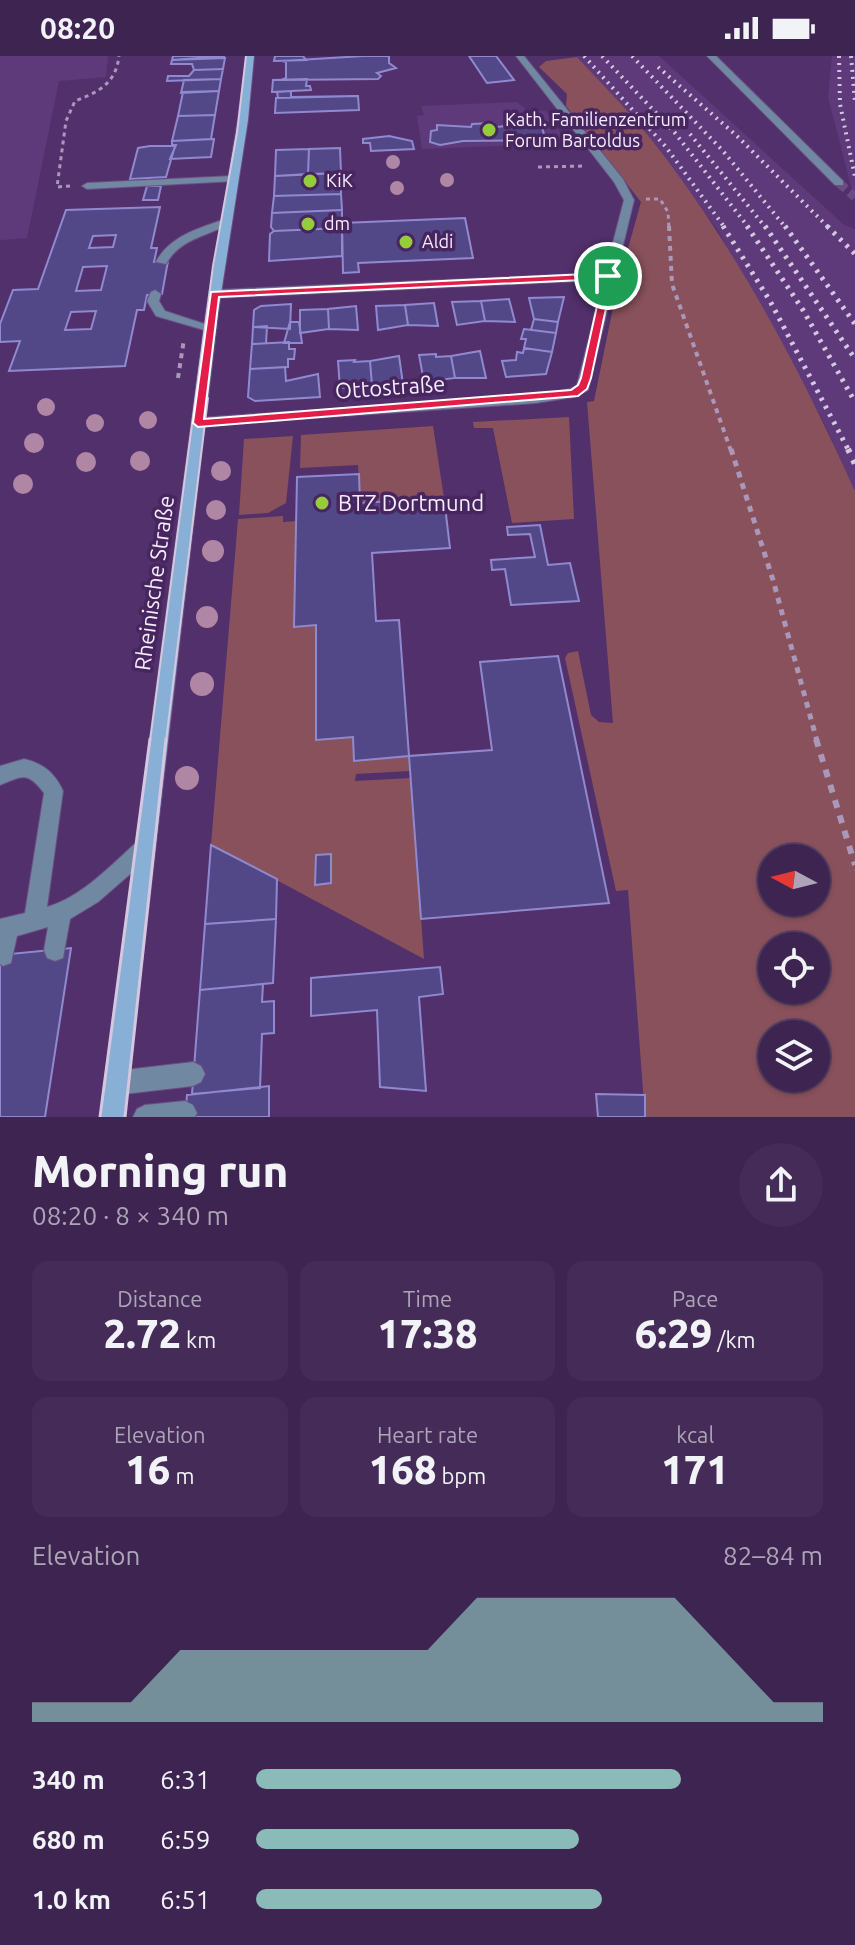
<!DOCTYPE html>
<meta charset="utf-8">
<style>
:root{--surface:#3e2451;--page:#452c58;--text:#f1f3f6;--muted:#ada4b7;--line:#574168;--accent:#8bbbb9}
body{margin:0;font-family:Ubuntu,sans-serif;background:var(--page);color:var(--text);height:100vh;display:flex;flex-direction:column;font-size:30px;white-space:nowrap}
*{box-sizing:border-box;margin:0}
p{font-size:26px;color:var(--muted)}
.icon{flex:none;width:44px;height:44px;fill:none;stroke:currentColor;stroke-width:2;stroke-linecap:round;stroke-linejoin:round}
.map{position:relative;height:1061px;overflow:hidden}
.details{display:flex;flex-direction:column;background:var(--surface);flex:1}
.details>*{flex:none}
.needle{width:52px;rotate:277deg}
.fabs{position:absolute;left:758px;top:788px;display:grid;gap:16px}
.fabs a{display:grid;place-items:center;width:72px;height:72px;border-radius:50%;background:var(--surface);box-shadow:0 2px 6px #0004,0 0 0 2px var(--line);font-size:40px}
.pin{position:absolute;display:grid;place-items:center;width:68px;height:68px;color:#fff;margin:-34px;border:4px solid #fff;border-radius:50%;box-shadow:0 2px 8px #0007}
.round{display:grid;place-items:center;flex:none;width:84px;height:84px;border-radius:42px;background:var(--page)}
.summary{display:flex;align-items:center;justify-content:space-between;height:136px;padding:0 32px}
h1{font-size:44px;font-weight:800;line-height:60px}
.stats{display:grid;grid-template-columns:repeat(3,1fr);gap:12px;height:136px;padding:8px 32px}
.stats div{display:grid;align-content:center;border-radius:16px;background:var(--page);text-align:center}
.stats b{font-size:40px;font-weight:800}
.stats small{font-size:22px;font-weight:400}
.stats p{font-size:22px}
.chart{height:224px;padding:16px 32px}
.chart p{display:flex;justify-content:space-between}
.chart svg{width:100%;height:144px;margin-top:8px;fill:var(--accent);opacity:.7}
ul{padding:0 32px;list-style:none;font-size:26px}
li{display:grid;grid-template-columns:128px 96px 1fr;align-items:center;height:60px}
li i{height:20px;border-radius:10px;background:var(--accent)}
.status{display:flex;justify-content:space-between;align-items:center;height:56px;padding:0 40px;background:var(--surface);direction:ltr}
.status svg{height:22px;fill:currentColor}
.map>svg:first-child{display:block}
.built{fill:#5f3a7b}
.green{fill:#89515b;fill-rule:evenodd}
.building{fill:#524888;stroke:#9189cf;stroke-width:2;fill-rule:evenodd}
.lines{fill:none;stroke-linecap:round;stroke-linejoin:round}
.minor-tunnel{stroke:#6a4c82;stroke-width:9;stroke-dasharray:9 5;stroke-linecap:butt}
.service-casing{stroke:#6c4e83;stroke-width:2}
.minor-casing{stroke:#6c4e83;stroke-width:2}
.secondary-casing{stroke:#6c4e83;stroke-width:2}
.path-far3{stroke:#ab97ba;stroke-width:3;stroke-dasharray:4 4;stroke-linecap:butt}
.path-far2{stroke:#ab97ba;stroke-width:4;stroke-dasharray:5 5;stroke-linecap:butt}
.path-far1{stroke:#ab97ba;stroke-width:5;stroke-dasharray:6 6;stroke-linecap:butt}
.path{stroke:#ab97ba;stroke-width:6;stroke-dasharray:8 8;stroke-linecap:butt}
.service{fill:#7088a1;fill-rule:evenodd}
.minor{fill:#7088a1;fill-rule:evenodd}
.secondary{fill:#88afd5;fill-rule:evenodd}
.tram-far1{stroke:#d4c7df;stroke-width:2}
.tram{stroke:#d4c7df;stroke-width:3}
.rail-far2{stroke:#d4c7df;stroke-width:4;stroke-dasharray:2 5;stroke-linecap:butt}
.rail-far1{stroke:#d4c7df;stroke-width:5;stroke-dasharray:3 6;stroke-linecap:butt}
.rail{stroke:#d4c7df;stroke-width:6;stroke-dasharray:4 8;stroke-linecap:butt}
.tree{fill:#b086a5}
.route{fill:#e11d48;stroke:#fff;stroke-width:2;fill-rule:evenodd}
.poi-dot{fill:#94cc3c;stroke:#472660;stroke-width:3}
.labels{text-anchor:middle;stroke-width:7;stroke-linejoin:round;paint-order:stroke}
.far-poi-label{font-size:18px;fill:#f5edfc;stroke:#472660;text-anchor:start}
.street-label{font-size:22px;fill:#f5edfc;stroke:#472660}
.poi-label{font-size:22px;fill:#f5edfc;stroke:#472660;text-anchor:start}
</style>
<div class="status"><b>08:20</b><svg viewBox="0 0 49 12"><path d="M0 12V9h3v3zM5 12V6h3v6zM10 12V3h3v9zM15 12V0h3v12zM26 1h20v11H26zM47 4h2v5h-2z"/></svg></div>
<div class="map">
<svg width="855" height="1061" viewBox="0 0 855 1061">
<rect width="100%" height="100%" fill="#52306c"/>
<!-- built -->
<path class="built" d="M0,0H108L106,21L59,25L27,182L0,184Z
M576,0H659L843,168L855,173V435L824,367L717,173L645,75Z
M832,0H855V146L828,41Z
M517,46L527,54L546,55L568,87L422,93L417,60L424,59L421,50Z"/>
<!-- green -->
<path class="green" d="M577,1C600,26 625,51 647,78C733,186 798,309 855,435V1061H645L628,834L616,835L565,602L568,597L578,595L591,659L599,666L613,667L587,346L594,345L617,232L641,146L566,50L567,38L539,11L546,5ZM772,802H816V846H772ZM772,890H816V934H772ZM772,978H816V1022H772Z
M569,361L574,463L512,467L493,372H474L473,366Z
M433,370L444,442L360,447L358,409L300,412L301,379Z
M293,380L286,447L268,457L239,459L244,383Z
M283,460V466L296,465L294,570L316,569V684L353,681L354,705L409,700L410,715L356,718L355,725L411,722L424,903L211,789L238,463Z"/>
<!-- building -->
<path class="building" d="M173,0H225L172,4Z
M275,0H303L306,4L274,5Z
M363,0H389V7L396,12L377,17L381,20L378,23L281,24L286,22V6L282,5Z
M469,0H496L514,24L487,27Z
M225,2L223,13L194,14L192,8H171L172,4Z
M223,13L221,23L167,25L168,20H189L194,14Z
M221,23L219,35L181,37L184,24Z
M307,23L306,30H310L311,34L272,36L273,24Z
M219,35L215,59L178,60L183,36Z
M291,35V41L358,40L278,42L277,36Z
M358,40L359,54L275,57L276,42Z
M215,59L211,83L172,85L178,60Z
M528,66L530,70L541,69L546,84L463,85L440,89L430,86L431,75L437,74V69L471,71L472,68L494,67L496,71L506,70V67Z
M389,80L412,85L414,93L371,95L370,87H363V83Z
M214,83L211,101L170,103L176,89H172V85Z
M150,90H175L166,121L130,123L138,92Z
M340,92L341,117L308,118L309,93Z
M309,93L308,118L275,120L276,94Z
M341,117V138L274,140L275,120Z
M147,130H161L158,144H143Z
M341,138L342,154L272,157L274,140Z
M160,151L151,192H157L154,206L168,205L162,238L147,239L144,254H137L125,310L9,315L20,285L0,286V268L13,234L38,233L66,154ZM116,179L113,191L89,192L93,180ZM107,210L101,234L76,235L83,211ZM96,255L91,273L65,274L71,256Z
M342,154V172L274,175L271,171L272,157Z
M465,162L473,202L358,207L359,216L343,217L342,167Z
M342,172V200L269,205L270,178L274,175Z
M564,241L558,266L534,263L529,242Z
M509,243L515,266L485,265L481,245Z
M481,245L485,265L457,269L452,246Z
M434,247L438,270L408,269L405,249Z
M291,248L290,273L253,271L254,254L261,250Z
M405,249L408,269L378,274L376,250Z
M356,250L358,274L329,273L328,253Z
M328,253L329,273L300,277V254Z
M534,263L558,266L556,277L531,274Z
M290,266H299L302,287H284Z
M267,270L266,288H252L253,271Z
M524,273L556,277L552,296L524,292L526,283H521Z
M289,286V293H295L294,303H288V311L250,313L252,288Z
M524,292L552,296L546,318L506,321L502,305L516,304L517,296L523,297Z
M480,295L486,322H455L451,300Z
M436,298V301L451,300L455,322L424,326L419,299Z
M399,300L403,328L372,329L370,305Z
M355,304L354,306L370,305L372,329L340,332L338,305Z
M285,311L286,325L318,318L320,341L255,345L248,341L250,313Z
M359,418L360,447L444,442L450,492L372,497L376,565L399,564L409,700L354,705L353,681L316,684V569L294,571L297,421Z
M540,469L548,509L570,507L579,545L511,549L505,513L492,514L491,504L535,501L530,478L508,479L507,471Z
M558,600L609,847L421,863L409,700L492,694L480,606Z
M211,789L277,823L276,863L205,868Z
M331,798V827L315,829L316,799Z
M276,863L273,927L200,934L205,868Z
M71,892L45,1061H0V899Z
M440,911L443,938L419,941L426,1035L380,1031L377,954L311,960V922Z
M263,928L262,946L274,945V977L262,978L260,1032L192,1038L200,934Z
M269,1030V1061H185L187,1039Z
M596,1038L645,1039V1061H598Z"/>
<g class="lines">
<!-- minor-tunnel -->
<path class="minor-tunnel" d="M839,127L855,141"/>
<defs>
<path id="service" d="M232,120L237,123L236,125L87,133L82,130L87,127Z
M225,163L230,166L229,168C205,181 180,183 166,208L156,206C169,180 200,172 225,163Z
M155,234L161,238L159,245L165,255L217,272L211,276L156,260L147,245L151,236Z
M24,703C43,707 55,717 63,735L47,851C82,841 111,809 138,785L145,782L152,785L155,792L152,799L98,846L70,863L63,902L55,905L47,902L44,894L48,871L17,880L11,907L3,910L0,908V863L25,857L44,737C27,715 23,720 0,729V710Z
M193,1006L201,1010L205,1018L201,1026L193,1030L116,1039L108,1035L104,1027L108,1019L116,1015Z
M185,1045L193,1049L197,1057L195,1061H133L137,1053L145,1049Z"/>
<path id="minor" d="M516,0H524L623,123L634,144L588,334L574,341L536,347L193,370L191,367L198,362L536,339L570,333L577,329L604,224L215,242L209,238L215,234L605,217L624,144L614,126Z
M707,0H716L843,125V129H835Z"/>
<path id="secondary" d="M246,0H254L248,64L218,257L124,1061H100L206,257L238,64Z"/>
</defs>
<!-- service casing -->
<use href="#service" class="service-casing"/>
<!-- minor casing -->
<use href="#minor" class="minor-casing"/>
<!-- secondary casing -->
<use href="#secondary" class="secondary-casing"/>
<!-- path-far3 -->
<path class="path-far3" d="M538,111L585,110
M70,130L57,131L66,65L75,45C99,36 116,27 119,0
M646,143H660L668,156L669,172"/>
<!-- path-far2 -->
<path class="path-far2" d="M669,170L672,228L731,395
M178,322L184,283"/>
<!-- path-far1 -->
<path class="path-far1" d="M731,393L773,524L817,685"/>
<!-- path -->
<path class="path" d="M816,683L855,809"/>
<!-- service -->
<use href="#service" class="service"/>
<!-- minor -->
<use href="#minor" class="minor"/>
<!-- secondary -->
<use href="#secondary" class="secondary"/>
<!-- tram-far1 -->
<path class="tram-far1" d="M150,685L213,210L237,77L246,0
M166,685L208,342"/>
<!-- tram -->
<path class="tram" d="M100,1061L150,683
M125,1061L166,683"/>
<!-- rail-far2 -->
<path class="rail-far2" d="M584,0L666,91L725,172
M602,0L675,77L749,172
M632,0L723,95L786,172
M839,0L840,48L855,121
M851,0L855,46
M658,11L737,80L829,172
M690,78L766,172"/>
<!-- rail-far1 -->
<path class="rail-far1" d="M723,170L770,245L849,395
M747,170L803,254L855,346
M765,170L855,303
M785,170L855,268
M827,170L855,198"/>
<!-- rail -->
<path class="rail" d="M848,393L855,408"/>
</g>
<!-- trees -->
<g class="tree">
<circle cx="393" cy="106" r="7"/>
<circle cx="447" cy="124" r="7"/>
<circle cx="397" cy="132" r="7"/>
<circle cx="46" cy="351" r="9"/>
<circle cx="148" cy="364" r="9"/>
<circle cx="95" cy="367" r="9"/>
<circle cx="34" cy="387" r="10"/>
<circle cx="140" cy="405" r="10"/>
<circle cx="86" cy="406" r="10"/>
<circle cx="221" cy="415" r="10"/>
<circle cx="23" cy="428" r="10"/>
<circle cx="216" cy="454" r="10"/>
<circle cx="213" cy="495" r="11"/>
<circle cx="207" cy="561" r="11"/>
<circle cx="202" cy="628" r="12"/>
<circle cx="187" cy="722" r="12"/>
</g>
<!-- route -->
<path class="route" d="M608,217L613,220L591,322L587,333L578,340L198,371L193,367L211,236ZM603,223L581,322L578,329L571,334L204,363L219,241Z"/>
<!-- markers -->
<g class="poi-dot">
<circle cx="489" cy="74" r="8"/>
<circle cx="310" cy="125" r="8"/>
<circle cx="308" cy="168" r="8"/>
<circle cx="406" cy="186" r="8"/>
<circle cx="322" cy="447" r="8"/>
</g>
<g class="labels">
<!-- far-poi labels -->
<g class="far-poi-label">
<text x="505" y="70">Kath. Familienzentrum<tspan x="505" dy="21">Forum Bartoldus</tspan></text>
<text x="326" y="131">KiK</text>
<text x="324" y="174">dm</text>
<text x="422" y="192">Aldi</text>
</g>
<!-- street labels -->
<g class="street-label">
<text transform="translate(390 331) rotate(-4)" y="8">Ottostraße</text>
<text transform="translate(154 527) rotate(-82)" y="8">Rheinische Straße</text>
</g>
<!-- poi labels -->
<g class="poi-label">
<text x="338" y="455">BTZ Dortmund</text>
</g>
</g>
</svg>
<div class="fabs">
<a><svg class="needle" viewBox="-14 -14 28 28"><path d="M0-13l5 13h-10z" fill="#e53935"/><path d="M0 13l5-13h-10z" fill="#ada4b7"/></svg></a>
<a><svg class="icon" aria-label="locate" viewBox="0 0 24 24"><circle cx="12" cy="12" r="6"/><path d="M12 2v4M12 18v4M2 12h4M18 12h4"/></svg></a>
<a><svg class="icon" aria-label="layers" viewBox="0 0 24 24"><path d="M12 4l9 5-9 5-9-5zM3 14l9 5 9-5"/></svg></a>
</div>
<div class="pin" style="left:608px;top:220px;background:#1e9e55"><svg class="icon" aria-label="arrive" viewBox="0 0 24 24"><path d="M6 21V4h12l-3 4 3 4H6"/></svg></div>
</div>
<section class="details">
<div class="summary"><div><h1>Morning run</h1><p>08:20 · 8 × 340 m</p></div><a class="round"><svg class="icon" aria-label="share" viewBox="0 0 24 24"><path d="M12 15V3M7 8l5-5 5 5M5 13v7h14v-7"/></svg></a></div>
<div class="stats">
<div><p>Distance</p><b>2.72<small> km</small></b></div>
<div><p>Time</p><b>17:38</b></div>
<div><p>Pace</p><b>6:29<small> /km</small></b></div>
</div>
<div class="stats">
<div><p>Elevation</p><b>16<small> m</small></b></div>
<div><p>Heart rate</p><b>168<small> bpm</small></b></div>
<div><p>kcal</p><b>171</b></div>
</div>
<div class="chart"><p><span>Elevation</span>82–84 m</p>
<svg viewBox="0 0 160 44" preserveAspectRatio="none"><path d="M0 44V38L10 38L20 38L30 22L40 22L50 22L60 22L70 22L80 22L90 6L100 6L110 6L120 6L130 6L140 22L150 38L160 38V44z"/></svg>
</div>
<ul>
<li><b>340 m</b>6:31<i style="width:75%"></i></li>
<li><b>680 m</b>6:59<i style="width:57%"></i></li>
<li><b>1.0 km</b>6:51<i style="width:61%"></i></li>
</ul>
</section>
